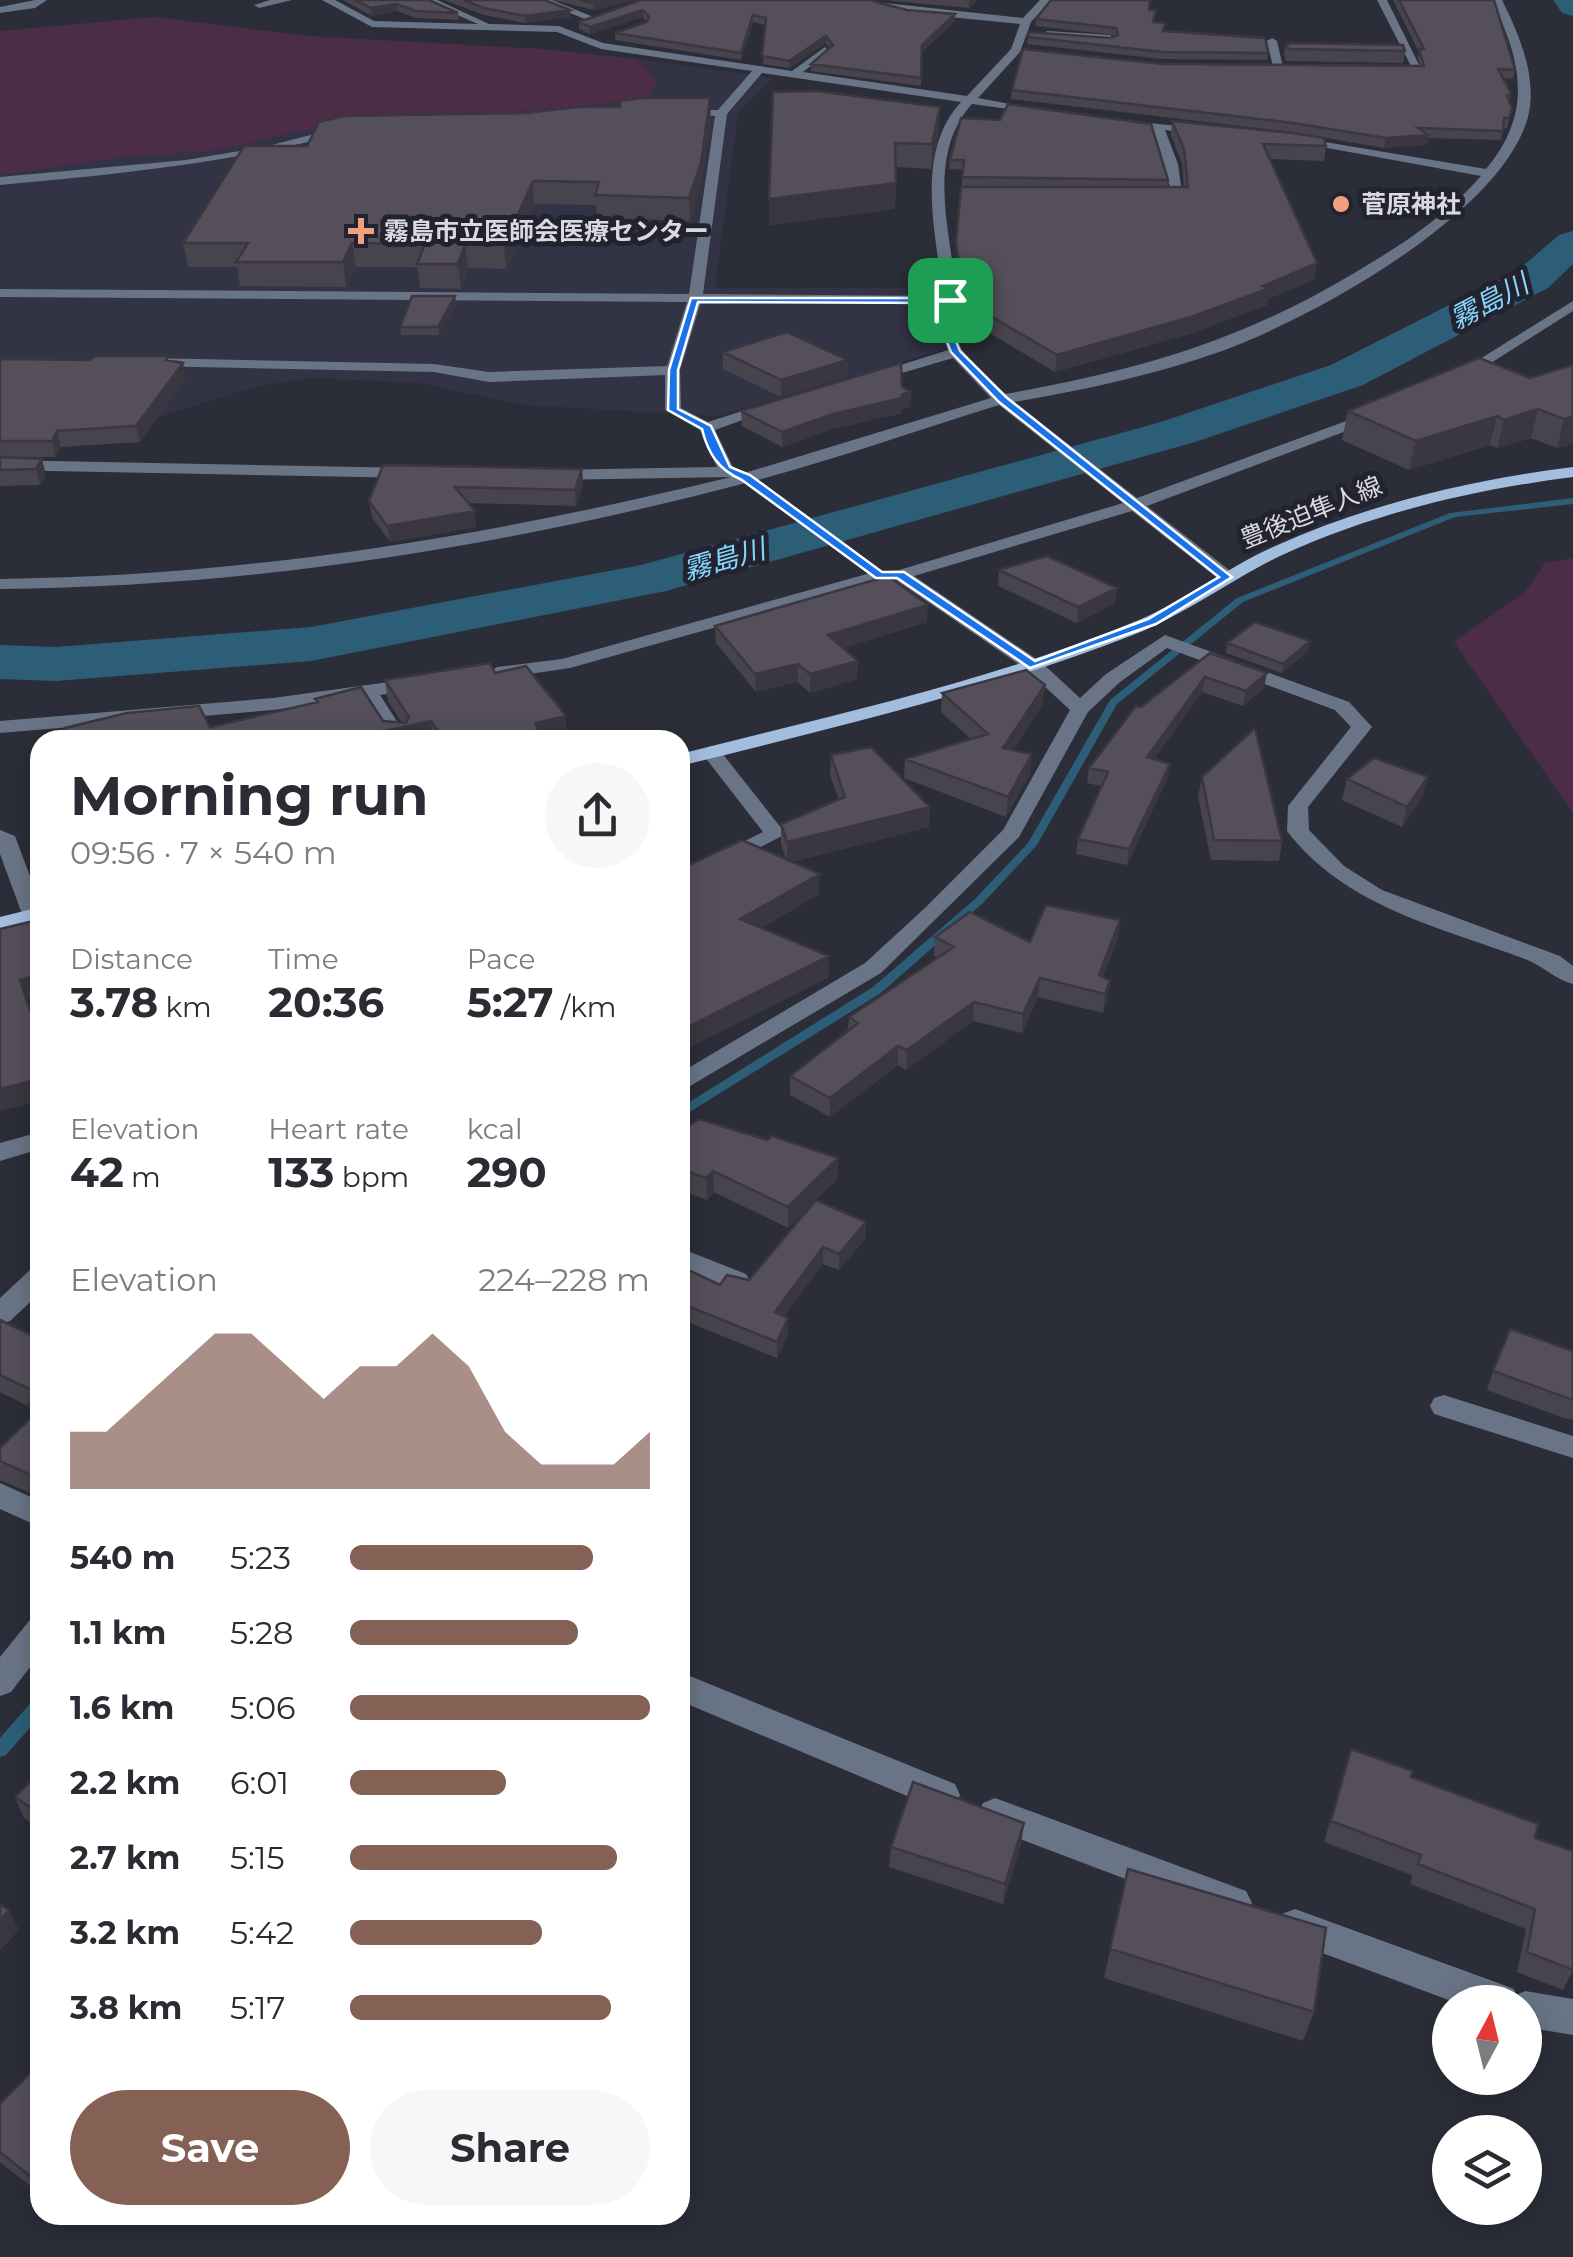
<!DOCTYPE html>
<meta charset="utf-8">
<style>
:root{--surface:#fff;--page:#f7f7f7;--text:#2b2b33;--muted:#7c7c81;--accent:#856055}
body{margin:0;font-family:Montserrat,"Noto Sans JP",sans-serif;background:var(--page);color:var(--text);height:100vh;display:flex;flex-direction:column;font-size:38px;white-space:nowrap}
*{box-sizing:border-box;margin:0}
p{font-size:32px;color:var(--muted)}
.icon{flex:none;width:55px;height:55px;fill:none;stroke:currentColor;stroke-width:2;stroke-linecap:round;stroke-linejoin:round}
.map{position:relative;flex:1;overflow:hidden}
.details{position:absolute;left:30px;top:730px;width:660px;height:1495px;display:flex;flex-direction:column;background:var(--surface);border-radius:30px;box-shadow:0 5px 25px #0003}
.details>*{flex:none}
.needle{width:65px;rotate:7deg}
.tools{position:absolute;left:1432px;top:1985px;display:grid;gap:20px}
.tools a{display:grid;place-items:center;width:110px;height:110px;border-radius:50%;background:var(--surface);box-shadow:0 5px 25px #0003;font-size:50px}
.pin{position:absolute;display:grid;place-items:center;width:85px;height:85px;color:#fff;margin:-42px;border-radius:20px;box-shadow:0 5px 15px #0006}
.round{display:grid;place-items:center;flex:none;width:105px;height:105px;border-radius:52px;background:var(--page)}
.head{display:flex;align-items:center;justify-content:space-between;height:170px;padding:0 40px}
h1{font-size:55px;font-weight:700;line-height:75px}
.metrics{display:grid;grid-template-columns:repeat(3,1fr);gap:15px;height:170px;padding:10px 40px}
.metrics div{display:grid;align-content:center}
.metrics b{font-size:42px;font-weight:700}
.metrics small{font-size:28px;font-weight:400}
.metrics p{font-size:28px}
.chart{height:280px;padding:20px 40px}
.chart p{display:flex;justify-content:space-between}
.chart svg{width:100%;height:180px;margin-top:10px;fill:var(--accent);opacity:.7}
.button{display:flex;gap:20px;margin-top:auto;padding:20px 40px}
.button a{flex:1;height:115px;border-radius:60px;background:var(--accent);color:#fff;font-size:40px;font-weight:700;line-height:115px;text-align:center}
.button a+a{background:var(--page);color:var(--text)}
ul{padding:0 40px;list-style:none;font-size:32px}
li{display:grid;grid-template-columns:160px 120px 1fr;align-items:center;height:75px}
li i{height:25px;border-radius:12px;background:var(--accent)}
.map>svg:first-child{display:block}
.built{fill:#323345}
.green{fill:#4b2d48}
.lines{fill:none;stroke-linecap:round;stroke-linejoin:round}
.stream{fill:#2c5f77;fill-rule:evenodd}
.river{fill:#2c5f77;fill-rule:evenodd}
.path{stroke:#858790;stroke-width:5;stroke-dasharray:1 5;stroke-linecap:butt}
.minor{fill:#697586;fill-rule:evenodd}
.major{fill:#a3bddf;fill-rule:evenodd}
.wall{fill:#48444e}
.shaded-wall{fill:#3b3740}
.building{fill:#544f5b;stroke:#3b3740;stroke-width:2.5}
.route{fill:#1a73e8;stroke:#fff;stroke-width:2.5;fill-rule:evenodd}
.poi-dot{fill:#f2a17e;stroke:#22232e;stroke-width:4}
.labels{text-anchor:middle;stroke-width:10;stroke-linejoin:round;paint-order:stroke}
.far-poi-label{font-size:25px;font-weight:bold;fill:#d9dae1;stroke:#22232e;text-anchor:start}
.far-street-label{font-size:25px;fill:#d9dae1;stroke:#22232e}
.far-water-label{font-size:28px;font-style:italic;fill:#85d6fe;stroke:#22232e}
</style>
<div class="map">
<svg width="1573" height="2257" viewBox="0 0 1573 2257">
<rect width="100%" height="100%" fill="#2b2d38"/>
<!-- built -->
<path class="built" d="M637,59L773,78L738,113L715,288H936L946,349L716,416L525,405L419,383L313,378L257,386L135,425L0,424V175L126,157L214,151L296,132L379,119L564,109L657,80Z"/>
<!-- green -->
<path class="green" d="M154,17L308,36L543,49L637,59L657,80L649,97L564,109L379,119L296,132L214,151L126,157L0,175V31Z
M1573,558V813L1454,642L1526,591L1545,563Z"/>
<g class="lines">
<!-- stream -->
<path class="stream" d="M1573,498V504L1455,517L1243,602L1117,704L1037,845L983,903L881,993L680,1118V1108L873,987L975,899L1028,843L1110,700L1237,598L1450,513Z
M40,1697V1716L6,1755L0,1757V1738L34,1699Z"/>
<!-- river -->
<path class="river" d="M1553,0H1573V16L1562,13Z
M1573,231V264L1548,288L1363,385L1195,442L666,591L311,661L56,681L0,679V645L56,647L311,627L641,565L1161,422L1331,365L1518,270L1559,235Z"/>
<!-- path -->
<path class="path" d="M771,496L854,557"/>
<!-- minor -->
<path class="minor" d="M35,0H47L35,8L0,13V7Z
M270,0H292L259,8L254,5Z
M322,0H335L374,21L478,24L423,0H437L489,24L559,26L603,43L792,71L825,47L829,52L803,72L967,96L1011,49L1020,24L908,13L857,0L1023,18L1040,0H1051L1031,22L1020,52L978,98L1043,110L1037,113L972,104C925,156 951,234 957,297C958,314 953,335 962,350C973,366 992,381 1005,394C1146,369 1251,338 1374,261C1412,238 1452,210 1481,176L1289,141L1295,137L1486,169C1533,113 1522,62 1492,0H1502C1519,34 1538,78 1528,117C1502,214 1314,317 1222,351C1155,375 1084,390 1014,402L1137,498L1368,413H1378V419L1147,506L1233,573V581H1221L1132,511L914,576L1041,662L1080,698L1106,674L1165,635L1349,702L1372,727L1308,807L1309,830L1344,866L1382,890L1560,956L1573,966V984C1556,980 1542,965 1525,959C1440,927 1345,907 1287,831L1288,806L1351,727L1335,710L1167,648L1120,682L1088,712L1019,837L881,973L680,1092V1073L865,963L926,907L1003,830L1070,710L1027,670L896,580L881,581L570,668L497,679L488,673L497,667L562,659L874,572L899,570L1123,503L999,405C915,431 831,461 746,483C501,547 253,587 0,589V579C249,576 489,536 731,477L548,480L540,475L548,470L717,467L700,430L665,410V375L489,382L434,372L150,366L143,362L150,358L434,364L489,372L667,366L687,302L0,297V289L689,294L715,116L673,113L679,110H718L752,71L601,49L557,32L372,27ZM762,73L961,102C914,153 936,233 943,296L703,294L727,114ZM701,302L943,304V337L948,350L860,378L868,383L953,358L991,398L738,475L740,472L733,467L715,430L781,406L773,401L708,422L681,408L680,370Z
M538,0H552L596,18L587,20Z
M1377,0H1387L1422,71L1390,73L1385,70L1411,66Z
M1047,31L1110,35L1115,38L1110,41L1043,36Z
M1272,38L1277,41L1283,67L1278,70L1273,67L1267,41Z
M1117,120L1210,129L1206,135L1165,130L1178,164L1183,200L1154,201V195L1172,194L1153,129L1117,124Z
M345,126L349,132C230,163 122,174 0,185V177L186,160L264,147Z
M1573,301V311L1464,380L1451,377Z
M0,460L413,468L421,473L413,478L0,470Z
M418,678L428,684L425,688L380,695L409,740H389L362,697L273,710L0,733V721L273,698Z
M711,746L718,748L786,834L680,888V873L763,832L701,752Z
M0,830L15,836L40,903V940L29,933L0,854Z
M40,1132V1149L0,1161V1143Z
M680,1248L746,1274L750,1281L746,1288L736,1291L680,1269Z
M40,1267V1293L10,1321L0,1324V1298L30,1270Z
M1444,1395L1573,1436V1458L1434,1414L1430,1406L1434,1398Z
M0,1483L40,1501V1527L0,1509Z
M40,1617V1654L11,1692L0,1696V1657L29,1621Z
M680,1672L955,1784L960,1795L955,1806L943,1810L931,1806L680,1701Z
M995,1798L1246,1891L1252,1903L1246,1915L1234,1920L983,1825L978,1814L983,1803Z
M1295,1909L1501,1984L1514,1989L1516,1995L1525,1991L1573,1999V2035L1525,2027V2002H1454L1282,1938L1277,1926L1282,1914Z"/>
<!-- major -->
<path class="major" d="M1573,467V477C1472,490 1373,513 1280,556C1230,580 1186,614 1133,635C986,692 833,728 680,766V754C834,715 992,681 1139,620C1186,600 1226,568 1273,547C1368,504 1470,480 1573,467Z
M40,907V921L0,931V917Z"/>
</g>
<!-- wall -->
<path class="wall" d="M343,0H429L458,13L459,20L416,18L397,11L372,16Z
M444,0H545L571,17L525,23L484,15Z
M553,0H635L594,10Z
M641,0L955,21L922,52L921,86L811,71V64L829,48L826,43L789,68L763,64L765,25L753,22L741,60L615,40V33L647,22L643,17L590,34L579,29V22Z
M885,0H977L969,8Z
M1393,0H1494L1515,70L1513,79L1503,78L1511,93L1509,102L1512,108L1507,128H1503L1501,140L1428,138L1427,145L1384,148L1292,132L1011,99L1012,90L1162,64L1420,66L1418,58L1419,52Z
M1149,10L1154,23L1164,31L1268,53L1267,60L1161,59L1027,44L1028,37L1110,38L1116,35L1035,26L1036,19Z
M1286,43L1405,51L1403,63L1286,61L1284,55Z
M773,92L939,131L931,169L896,167L895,209L769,225Z
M711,120L701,185L690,221L597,218L596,205L534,204L506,269L468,268L461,289L420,288L417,267H356L346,287L240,286L237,267H188L183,243L307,146Z
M1172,121L1326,146L1324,161L1270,159L1315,279L1268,299L1267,305L1189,334L1055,372L988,332L981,280H958L956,259L963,170L949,169L950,160L1168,180L1167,187H1184L1182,163L1171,135Z
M455,296L456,304L439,335H401L400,327Z
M723,352L848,360V376L781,397L723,369Z
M0,359L170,361L186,378L140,442L61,447L55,457H10L46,475L40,485L0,486Z
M1573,365V444L1557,448L1531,438L1497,448L1490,445L1409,470L1342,440L1348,411L1530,378Z
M911,392L910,407L902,409V413L833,429L782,447L742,426L741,411Z
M383,465L582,469L583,485L576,506L468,503L476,527L390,542L372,517L369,501Z
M999,570L1117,588L1115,603L1077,623L998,586Z
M927,622L843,648L858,661L857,679L810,693L798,682L756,692L716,643L715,626Z
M1227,643L1308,651L1282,673L1226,653Z
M1210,653L1264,688L1243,706L1202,692L1154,759L1170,764L1167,779L1127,865L1076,854L1078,839L1101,786L1087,783L1089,768L1141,707Z
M495,673L567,737L554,740H68L65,728L210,727L316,702L315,699L383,721L402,723L388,701L385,680Z
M942,693L1043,704L1013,750L1032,754L1030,774L1006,817L904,778L905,759L971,739L941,712Z
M831,755L930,807L929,827L792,862L819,894L761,928L829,977L680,1052V869L786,859L781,844V824L839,800L830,775Z
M1202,777L1282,841L1279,861L1211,860L1198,797Z
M1347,779L1423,797L1402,827L1342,800Z
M1120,920L1118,938L1103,977L1110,981L1107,1000L1103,1013L1038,997L1022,1033L973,1021L906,1070L898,1065L830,1117L790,1095V1076L848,1031L849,1017L938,958L934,956L935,937L1030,942Z
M680,1132L767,1140L838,1158L837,1179L788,1228L714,1192L707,1200L680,1190Z
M816,1200L866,1238L839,1270L823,1264L784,1316L788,1335L777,1358L680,1319V1266L720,1285L749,1280Z
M0,1320L40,1339V1497L0,1480V1448L32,1417L28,1406L0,1392Z
M1573,1351V1420L1564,1418L1487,1390L1493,1371Z
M1351,1749L1535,1838L1573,1970L1563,1990L1517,1972L1526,1929L1410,1884L1412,1875L1324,1842Z
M40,1772V1828L24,1818L15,1797Z
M1024,1823L1021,1844L1003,1904L889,1867L891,1847Z
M1128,1869L1314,2012L1303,2041L1104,1978Z
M40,2063V2194L0,2162V2104Z"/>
<!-- shaded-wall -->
<path class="shaded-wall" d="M607,0H635L594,10L593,3Z
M970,0H977L969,8V1Z
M396,4L397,11L372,16L371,8Z
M570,10L571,17L525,23V16Z
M643,10V17L590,34V27Z
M955,14V21L922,52V45Z
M753,15V22L741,60V53Z
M826,36V43L789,68V61Z
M710,98L711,120L701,185L690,221L689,198Z
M940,107L939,131L931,169L932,144Z
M1428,135L1427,145L1384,148L1386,138Z
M533,181L534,204L506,269L504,245Z
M896,183L895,209L769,225V199Z
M352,243L356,267L346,287L343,262Z
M465,244L468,268L461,289L458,264Z
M1317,263L1315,279L1268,299L1267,305L1189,334L1055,372L1057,355L1263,286Z
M455,296L456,304L439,335L438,327Z
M848,360V376L781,397V380Z
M183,363L186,378L140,442L136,426Z
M911,392L910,407L902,409V413L833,429L782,447V432L833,414Z
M1538,409L1531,438L1497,448L1504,420Z
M1497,416L1490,445L1409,470L1416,441Z
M1573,417V444L1557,448L1564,419Z
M57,431L61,447L55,457L52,441Z
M42,459L46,475L40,485L36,469Z
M582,469L583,485L576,506L575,490Z
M475,511L476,527L390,542L387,526Z
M1117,588L1115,603L1077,623L1078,607Z
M928,605L927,622L828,653V635Z
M1310,641L1308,651L1282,673L1283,664Z
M858,661L857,679L810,693V674Z
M798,664V682L756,692L755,674Z
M1267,673L1264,688L1243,706L1246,691Z
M1205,677L1202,692L1145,772L1147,757Z
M1045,685L1043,704L1002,767L1003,748Z
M566,716L567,737L554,740H506L536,723Z
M431,721L433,740H372L371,734Z
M1032,754L1030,774L1006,817L1008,797Z
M1170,764L1167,779L1127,865L1129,849Z
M1428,777L1423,797L1402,827L1407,807Z
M930,807L929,827L787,863V842Z
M686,808V828L680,829V809Z
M820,874L819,894L740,940V919Z
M1120,920L1118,938L1096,994L1099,975Z
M829,956V977L680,1052V1031Z
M40,975V996L26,1000L20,980Z
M1040,978L1038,997L1022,1033L1023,1014Z
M1110,981L1107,1000L1103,1013L1105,994Z
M974,1002L973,1021L906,1070L907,1050Z
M898,1046V1065L830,1117V1098Z
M40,1079V1101L0,1111V1089Z
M838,1158L837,1179L788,1228V1207Z
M713,1171L714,1192L707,1200L706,1178Z
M866,1222V1238L839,1270V1254Z
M823,1247V1264L775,1329V1312Z
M788,1318V1335L777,1358V1342Z
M40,1479V1495L36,1483Z
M1024,1823L1021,1844L1003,1904L1005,1884Z
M9,1910L19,1930L0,1951V1920Z"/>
<!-- building -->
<path class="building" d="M355,0H429L458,13L416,11L396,4L371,8Z
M464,0H545L570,10L525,16L484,8Z
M580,0H607L593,3Z
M641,0H869L907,10L955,14L922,45L921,78L811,64L833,45L826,36L789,61L762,56L766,18L753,15L741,53L615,33L647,22L649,17L643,10L590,27L579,22Z
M1051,0H1150L1149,10H1156L1153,22L1165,23L1163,31L1265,38L1268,53L1162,52L1028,37L1029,32L1110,38L1118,35L1116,28L1036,19Z
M1399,0H1494L1515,70L1498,69L1511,93L1507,96L1512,108L1509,118H1504L1503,131L1418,128L1428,135L1386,138L1293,123L1012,90L1023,49L1162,64L1424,66L1419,49H1424Z
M1286,43L1403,45L1405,51L1288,49Z
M817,91L940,107L932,144L895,143L896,183L769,199L773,92Z
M642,98H710L701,163L689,198L595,195L599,182L533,181L504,245L465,244L458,264H417L425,244L352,243L343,262H236L248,243H183L244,146H307L319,122L343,116L526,113L578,107H620V101Z
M1008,104L1151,124L1168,180L962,177L964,160H950L961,118L1000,120Z
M1172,121L1293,133L1324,138L1326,146L1263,144L1317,263L1263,286L1270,288L1191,317L1057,355L989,315L982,264H959L956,243L961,187H1188L1184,149Z
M412,296H455L438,327H400Z
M787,332L848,360L781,380L723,352Z
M96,356H169L166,360L183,363L136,426L57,431L52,441H0V359L89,360Z
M1479,358L1530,378L1573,365V417L1564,419L1538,409L1504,420L1497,416L1416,441L1348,411Z
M901,363L902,387L911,392L902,395V398L833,414L782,432L741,411Z
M0,457L42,459L36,469L0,470Z
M383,465L582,469L575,490L455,487L475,511L387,526L369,501Z
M1047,556L1117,588L1078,607L999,570Z
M888,576L928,605L828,635L858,661L810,674L798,664L755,674L715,626Z
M1255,622L1310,641L1283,664L1227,643Z
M1210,653L1267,673L1246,691L1205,677L1147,757L1170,764L1129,849L1078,839L1108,772L1089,768L1136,706L1141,707Z
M490,663L495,673L526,666L566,716L536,723L538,732L506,740H444L431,721L371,734L374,740H69L65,728L127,713L199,706L210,727L318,702L315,699L361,687L383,721L406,723L409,717L385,680Z
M1026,670L1045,685L1003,748L1032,754L1008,797L905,759L988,734L942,693Z
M1255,728L1282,841L1214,840L1202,777Z
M871,747L930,807L787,842L781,824L845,797L831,755Z
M1374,758L1428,777L1407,807L1347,779Z
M742,840L820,874L740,919L829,956L680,1031V941L683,939L680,937V869Z
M1046,905L1120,920L1099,975L1110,981L1105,994L1040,978L1023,1014L974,1002L907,1050L898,1046L830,1098L790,1076L858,1023L849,1017L954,947L935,937L970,912L1030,942Z
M40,921V955L38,956L40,962V975L20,980L40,1040V1079L0,1089V929L29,922L35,924Z
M699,1119L767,1140L772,1136L838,1158L788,1207L713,1171L706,1178L680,1169V1132Z
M816,1200L866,1222L839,1254L823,1247L775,1312L788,1318L777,1342L680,1303V1266L720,1285L727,1275L749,1280Z
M0,1320L40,1339V1394L0,1375Z
M1510,1329L1573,1351V1400L1493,1371Z
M40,1394V1479L36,1483L33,1476L0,1461V1448L39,1410L28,1405Z
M1351,1749L1413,1771L1411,1777L1538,1824L1535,1838L1573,1851V1970L1527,1952L1535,1909L1418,1864L1421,1855L1331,1821Z
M40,1772V1814L15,1797Z
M913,1782L1024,1823L1005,1884L891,1847Z
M1128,1869L1326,1928L1314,2012L1110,1949Z
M0,1904L9,1910L0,1920Z
M40,2063V2184L0,2152V2104Z"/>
<!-- route -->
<path class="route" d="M691,298H953L954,337L960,351L1006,397L1232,577L1156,624L1030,668L897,578H876L742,480C719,470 708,454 702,429L668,410L669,370ZM698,302L946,303L945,337L951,352L999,402L1219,577L1148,619L1035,661L904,572H882L750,475L730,467L711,426L678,409V370Z"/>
<!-- markers -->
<g class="poi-dot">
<circle cx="1341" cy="204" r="10"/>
<path d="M356 216h10v10h10v10h-10v10h-10v-10h-10v-10h10z"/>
</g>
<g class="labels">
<!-- far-poi labels -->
<g class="far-poi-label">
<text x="1361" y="213">菅原神社</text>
<text x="384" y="240">霧島市立医師会医療センター</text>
</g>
<!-- far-street labels -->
<g class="far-street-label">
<text transform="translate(1311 512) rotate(-22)" y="9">豊後迫隼人線</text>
</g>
<!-- far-water labels -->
<g class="far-water-label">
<text transform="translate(1489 301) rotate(-28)" y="10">霧島川</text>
<text transform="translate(724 559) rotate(-16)" y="10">霧島川</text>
</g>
</g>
</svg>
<div class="tools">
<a><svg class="needle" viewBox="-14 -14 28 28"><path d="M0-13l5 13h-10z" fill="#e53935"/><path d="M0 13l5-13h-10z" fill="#7c7c81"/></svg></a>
<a><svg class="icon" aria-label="layers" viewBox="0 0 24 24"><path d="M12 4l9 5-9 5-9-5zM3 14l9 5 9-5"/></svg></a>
</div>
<div class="pin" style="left:950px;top:300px;background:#1e9e55"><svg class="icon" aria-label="arrive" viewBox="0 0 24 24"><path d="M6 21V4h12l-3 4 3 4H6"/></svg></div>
<section class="details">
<div class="head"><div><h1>Morning run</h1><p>09:56 · 7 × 540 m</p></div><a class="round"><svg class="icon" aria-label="share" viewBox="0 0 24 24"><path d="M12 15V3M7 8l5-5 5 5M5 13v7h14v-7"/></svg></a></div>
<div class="metrics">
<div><p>Distance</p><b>3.78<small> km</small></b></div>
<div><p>Time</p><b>20:36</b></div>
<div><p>Pace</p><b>5:27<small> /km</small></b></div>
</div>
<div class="metrics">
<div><p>Elevation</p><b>42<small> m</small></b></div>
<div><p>Heart rate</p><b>133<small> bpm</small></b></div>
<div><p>kcal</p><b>290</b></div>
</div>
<div class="chart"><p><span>Elevation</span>224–228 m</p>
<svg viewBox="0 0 160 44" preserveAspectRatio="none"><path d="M0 44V30L10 30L20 22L30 14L40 6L50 6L60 14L70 22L80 14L90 14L100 6L110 14L120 30L130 38L140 38L150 38L160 30V44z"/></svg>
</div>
<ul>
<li><b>540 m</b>5:23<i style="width:81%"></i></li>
<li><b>1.1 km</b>5:28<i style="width:76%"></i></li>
<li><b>1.6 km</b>5:06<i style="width:100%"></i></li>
<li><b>2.2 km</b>6:01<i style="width:52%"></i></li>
<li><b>2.7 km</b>5:15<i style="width:89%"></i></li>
<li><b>3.2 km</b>5:42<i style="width:64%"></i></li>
<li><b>3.8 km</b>5:17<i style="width:87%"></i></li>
</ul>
<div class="button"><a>Save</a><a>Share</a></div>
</section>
</div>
